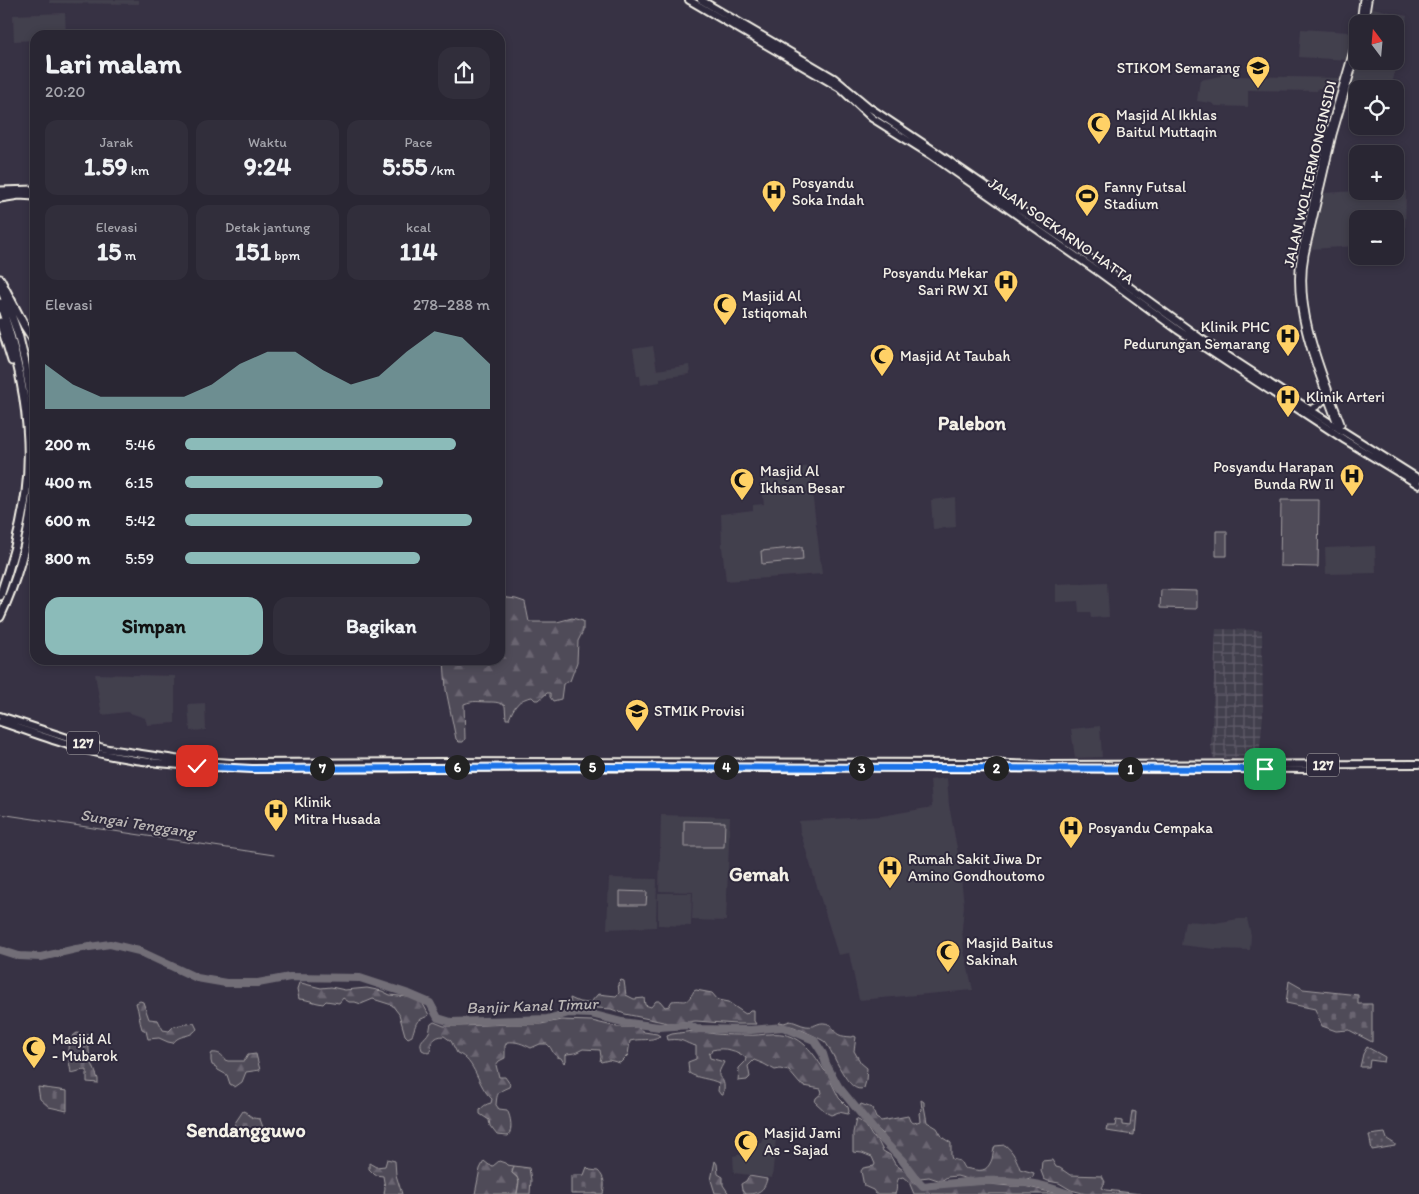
<!DOCTYPE html>
<html lang="id">
<meta charset="utf-8">
<style>
:root{--surface:#292633;--page:#312e3b;--text:#f1f3f6;--muted:#a5a5ac;--line:#45434e;--accent:#8bbbb9}
body{margin:0;font-family:Itim,sans-serif;background:var(--page);color:var(--text);height:100vh;display:flex;flex-direction:column;font-size:19px;white-space:nowrap}
*{box-sizing:border-box;margin:0}
p{font-size:16px;color:var(--muted)}
.icon{flex:none;width:28px;height:28px;fill:none;stroke:currentColor;stroke-width:2;stroke-linecap:round;stroke-linejoin:round}
.map{position:relative;flex:1;overflow:hidden}
.drawer{position:absolute;left:30px;top:30px;width:475px;height:635px;display:flex;flex-direction:column;background:var(--surface);border-radius:15px;box-shadow:0 2px 8px #0003,0 0 0 1px var(--line)}
.drawer>*{flex:none}
.needle{width:32px;rotate:344deg}
.tools{position:absolute;left:1349px;top:15px;display:grid;gap:10px}
.tools a{display:grid;place-items:center;width:55px;height:55px;border-radius:10px;background:var(--surface);box-shadow:0 2px 8px #0003,0 0 0 1px var(--line);font-size:25px}
.pin{position:absolute;display:grid;place-items:center;width:42px;height:42px;color:#fff;margin:-21px;border-radius:10px;box-shadow:0 2px 8px #0006}
.km{position:absolute;width:25px;height:25px;margin:-12px;border-radius:50%;background:#222;color:#fff;font-size:14px;line-height:25px;text-align:center}
.round{display:grid;place-items:center;flex:none;width:52px;height:52px;border-radius:15px;background:var(--page)}
.head{display:flex;align-items:center;justify-content:space-between;height:85px;padding:0 15px}
h1{font-size:28px;font-weight:700;line-height:38px}
.figures{display:grid;grid-template-columns:repeat(3,1fr);gap:8px;height:85px;padding:5px 15px}
.figures div{display:grid;align-content:center;border-radius:12px;background:var(--page);text-align:center}
.figures b{font-size:25px;font-weight:700}
.figures small{font-size:14px;font-weight:400}
.figures p{font-size:14px}
.chart{height:140px;padding:10px 15px}
.chart p{display:flex;justify-content:space-between}
.chart svg{width:100%;height:90px;margin-top:5px;fill:var(--accent);opacity:.7}
.primary-button{display:flex;gap:10px;margin-top:auto;padding:10px 15px}
.primary-button a{flex:1;height:58px;border-radius:15px;background:var(--accent);color:#111;font-size:20px;font-weight:700;line-height:58px;text-align:center}
.primary-button a+a{background:var(--page);color:var(--text)}
ul{padding:0 15px;list-style:none;font-size:16px}
li{display:grid;grid-template-columns:80px 60px 1fr;align-items:center;height:38px}
li i{height:12px;border-radius:6px;background:var(--accent)}
.map>svg:first-child{display:block}
.built{fill:#433f4e}
.industrial{fill:url(#industrial-grid)}
.grass{fill:url(#grass-dots);stroke:#a29ea0}
.forest{fill:url(#forest-firs);stroke:#a29ea0}
.cemetery{fill:url(#cemetery-stones);stroke:#a29ea0}
.pitch{fill:#504b59;stroke:#a29ea0}
.lines{fill:none;stroke-linecap:round;stroke-linejoin:round}
.stream{stroke:#a6a2a4;stroke-width:1}
.river{stroke:#726e77;stroke-width:8}
.secondary-casing{stroke:#f4f1e8;stroke-width:9}
.primary-casing{stroke:#f4f1e8;stroke-width:10}
.highway-casing{stroke:#f4f1e8;stroke-width:11}
.secondary{stroke:#2f2a3d;stroke-width:5.5}
.primary{stroke:#2f2a3d;stroke-width:6}
.highway{stroke:#2f2a3d;stroke-width:7}
.route-casing{stroke:#fff;stroke-width:10}
.route{stroke:#1a73e8;stroke-width:6}
.labels{text-anchor:middle;stroke-width:4;stroke-linejoin:round;paint-order:stroke}
.shield{fill:#2f2a3d;stroke:#b9b5b5;stroke-width:1}
.shield-label{font-size:14px;font-weight:bold;fill:#f4f1e8}
.poi-label{font-size:15px;fill:#f4f1e8;stroke:#2f2a3d;text-anchor:start}
.street-label{font-size:15px;fill:#f4f1e8;stroke:#2f2a3d}
.water-label{font-size:16px;font-style:italic;fill:#bab6b5;stroke:#2f2a3d}
.district-label{font-size:20px;font-weight:bold;fill:#f4f1e8;stroke:#2f2a3d}
</style>
<div class="map">
<svg width="1419" height="1194" viewBox="0 0 1419 1194">
<defs>
<pattern id="industrial-grid" width="8" height="8" patternUnits="userSpaceOnUse" patternTransform="scale(1.25)"><rect width="8" height="8" fill="#433f4e"/><path d="M0 4h8M4 0v8" fill="none" stroke="#5f5b68"/></pattern>
<pattern id="grass-dots" width="8" height="8" patternUnits="userSpaceOnUse" patternTransform="scale(1.25)"><rect width="8" height="8" fill="#504b59"/><path d="M2 2h.1M6 6h.1" fill="none" stroke="#6a6571" stroke-width="1.8" stroke-linecap="round"/></pattern>
<pattern id="forest-firs" width="22" height="20" patternUnits="userSpaceOnUse" patternTransform="scale(1.25)"><rect width="22" height="20" fill="#504b59"/><path d="M5 1l3.5 6h-7zM16 11l3.5 6h-7z" fill="#6a6571"/></pattern>
<pattern id="cemetery-stones" width="16" height="16" patternUnits="userSpaceOnUse" patternTransform="scale(1.25)"><rect width="16" height="16" fill="#504b59"/><path d="M2 7V4a2 2 0 0 1 4 0v3zM10 15v-3a2 2 0 0 1 4 0v3z" fill="#6a6571"/></pattern>
</defs>
<rect width="100%" height="100%" fill="#373244"/>
<filter id="ink" filterUnits="userSpaceOnUse"><feTurbulence type="fractalNoise" baseFrequency=".02" numOctaves="2"/><feDisplacementMap in="SourceGraphic" scale="10" xChannelSelector="R" yChannelSelector="G"/><feConvolveMatrix kernelMatrix="1 2 1 2 8 2 1 2 1" color-interpolation-filters="sRGB"/></filter>
<g filter="url(#ink)">
<!-- built -->
<path class="built" d="M49,0H139V4L50,3Z
M1369,7L1407,16L1391,89H1358L1357,91L1350,89L1357,57L1358,61H1395V24H1366Z
M65,13L66,35H35V40L14,41L13,15Z
M1301,29L1350,32L1349,60L1299,57Z
M1221,72H1231L1232,76L1339,78L1337,88H1318L1317,91L1248,90V107L1216,106L1211,103L1197,101L1200,80L1221,76Z
M1357,191H1406L1405,233L1395,237V219H1358L1357,246L1311,249L1323,193Z
M653,346L657,370L689,365L690,374L660,378V382L641,385L640,376H637L633,349Z
M809,466L822,574L726,581L722,547L721,514L753,510V505L764,504L760,475Z
M955,497L956,527L933,529L931,500Z
M1375,546L1376,573L1326,574L1325,548Z
M1107,582L1109,617L1091,618L1090,612H1079L1078,601L1056,602V584Z
M95,674L175,676V723L147,725L145,718L127,712L102,715Z
M205,703L206,730L190,731L188,704Z
M1100,726L1102,757L1075,758L1071,729Z
M947,778L949,805L959,859L964,905L962,930L964,951L973,990L859,1000L849,953L838,955L800,831L799,821L882,816L932,807L930,780Z
M661,815L730,817L726,921L692,920L693,892L659,891Z
M609,878L657,879L656,927L607,929Z
M658,893H692L691,926L658,925Z
M1238,919H1247L1251,935L1250,950L1215,949L1181,945L1185,921L1215,923Z
M763,1137L776,1139L772,1178L734,1173L733,1156L754,1152L757,1143H761Z"/>
<!-- industrial -->
<path class="industrial" d="M1216,629L1262,630L1263,716L1259,758H1213L1211,746Z"/>
<!-- grass -->
<path class="grass" d="M1367,1047L1385,1057L1384,1062L1370,1060L1369,1067H1360L1363,1054Z
M1132,1111L1136,1112L1134,1135L1106,1131L1107,1126H1115L1116,1120L1122,1121V1125L1130,1126Z
M1385,1133L1387,1139L1395,1144V1146L1372,1150L1369,1135Z"/>
<!-- forest -->
<path class="forest" d="M500,597L516,599L525,602L529,622H557L572,618L583,621V631L578,641L577,662L570,681L563,684L561,699L553,701L550,697V693H547L539,700H535L532,697C518,699 514,707 509,719H506L505,706C499,702 495,702 489,702C478,702 474,700 464,704L465,739L463,742H459L456,739L446,690L444,660H500Z
M621,980L624,981L626,995L634,999L644,998L645,1005L651,1007L656,1001H660L665,1007L669,1006L672,1001C687,999 685,1006 694,991L696,990L712,993L718,1000L728,1002L744,1013L746,1014L750,1010H754V1021L756,1024H736L696,1021L668,1023L625,1014L611,1009L584,1007L578,1005L571,1006L570,998L579,1002L587,1003L591,1002L598,994L616,996L619,993L618,983Z
M299,983H301L321,988L331,987L345,990L367,988L382,991L390,995L417,998L423,1004L429,1015C425,1018 422,1018 418,1021C416,1022 413,1033 412,1036L408,1038L405,1035L399,1014L392,1005L373,999L361,1004L355,1002H349L343,998L339,1003L326,1001L323,1004C315,1003 307,999 299,999L297,989Z
M140,1001L143,1002L149,1019L158,1020L163,1030L169,1031L174,1026L194,1023L197,1029C195,1031 193,1033 191,1034C184,1037 178,1036 173,1043L168,1042L159,1038L148,1039L146,1031L142,1029C139,1020 139,1012 136,1003Z
M561,1020L592,1021L617,1027H637L644,1032L657,1034L660,1036C650,1042 641,1038 630,1041L628,1055L620,1063L609,1060L601,1062L600,1061L601,1057L600,1050L583,1049L575,1053L567,1054L566,1055V1061L564,1063L561,1058C552,1057 553,1048 547,1044H540L531,1048C523,1044 517,1041 507,1042L505,1046V1058L499,1061L496,1065L499,1077H505L510,1084L509,1087C497,1092 497,1093 496,1105L499,1109L507,1110C511,1117 513,1130 508,1136L497,1135L490,1126L489,1120L480,1114V1110C483,1106 486,1104 491,1103L492,1099C477,1086 476,1060 457,1053L451,1041L444,1036C433,1036 431,1043 430,1052L428,1053L422,1050C418,1039 425,1040 429,1032C430,1031 430,1026 431,1024L434,1022L444,1026H460L511,1024H541Z
M790,1021C796,1022 800,1025 806,1026C817,1028 818,1019 831,1025C836,1036 840,1036 852,1037L854,1036L856,1037L854,1051L861,1063L867,1068L866,1081L864,1088C848,1096 834,1052 825,1042C822,1039 799,1029 794,1027C789,1025 784,1026 779,1024L780,1022L784,1023Z
M693,1031C701,1031 708,1033 716,1034C726,1035 737,1035 747,1035C755,1036 762,1034 770,1034C798,1031 811,1049 824,1070L830,1076L832,1084L839,1098L848,1107L849,1111L848,1114L839,1112L831,1115L827,1113L815,1102L816,1098L822,1093L821,1089L804,1086L800,1084L789,1071L780,1069L775,1070L764,1064L754,1060L748,1066L750,1077L747,1080L738,1081L739,1068L745,1062L746,1058C737,1050 724,1047 712,1050L709,1054L710,1058L724,1062C723,1065 719,1070 719,1074C719,1079 721,1077 723,1081C725,1085 724,1091 723,1095H721L718,1091L719,1083C709,1078 698,1079 689,1073L688,1062L696,1059V1046C683,1043 684,1038 668,1040L667,1036L672,1034Z
M212,1053C218,1052 223,1055 225,1060L228,1061H243L245,1060L248,1055L256,1054L260,1070L246,1072L242,1082L235,1087L230,1084L227,1075L218,1070L216,1067L212,1065L211,1061V1055Z
M921,1100L924,1102V1106L927,1122L937,1128L943,1138L951,1143V1156L952,1159L960,1161L964,1168C978,1170 986,1175 992,1159C993,1155 993,1150 995,1146L1005,1145C1013,1151 1017,1160 1020,1169L1034,1173L1033,1177L1021,1181L968,1179L957,1176L947,1177L941,1181L929,1177L920,1178L901,1156L893,1148L882,1133L862,1113L859,1107L861,1104L872,1108L876,1118L881,1121L908,1116L910,1121L914,1123L920,1121L919,1113L922,1110Z
M856,1119L860,1121L866,1126L872,1136L878,1141L883,1151L890,1155L895,1164L907,1173L915,1183L922,1186L930,1187L960,1185L989,1184L1010,1186H1024L1059,1194H914L909,1182L903,1177L899,1178C895,1184 898,1188 895,1194H876L873,1190L864,1186L861,1171L863,1168L874,1166L875,1164L872,1157L862,1153L853,1152V1133Z
M387,1159L395,1161L396,1175L402,1194H384L385,1188L383,1176L375,1175L369,1169V1163L376,1167L385,1166Z
M1052,1160L1056,1167L1060,1168L1070,1175L1102,1176L1105,1182L1102,1188L1106,1190L1141,1194H1086L1071,1190L1059,1183L1048,1181L1044,1179L1041,1171L1042,1161Z
M484,1161L489,1165L493,1166L499,1161L505,1163L507,1165L514,1166L512,1173C523,1181 517,1183 517,1194H475L480,1169Z
M715,1161L717,1164L718,1174L723,1177V1185L729,1194L715,1193L711,1180Z
M749,1176L767,1179C764,1192 757,1194 745,1194L742,1190L741,1184L746,1181Z"/>
<!-- cemetery -->
<path class="cemetery" d="M1289,981L1303,989L1358,995V1004H1372V1042L1349,1030L1336,1031L1322,1026L1315,1009L1286,1003Z
M77,1033L90,1035C86,1053 92,1062 98,1079V1083L87,1082V1070C80,1070 77,1072 71,1073C69,1059 63,1041 77,1033Z
M38,1087L67,1091V1111L49,1107L40,1099Z
M243,1111C247,1112 248,1115 252,1117C254,1119 257,1118 260,1119L265,1133L264,1135L261,1137H254L234,1131L235,1123Z
M514,1166L529,1168L531,1180L530,1194H517L519,1182L517,1177L512,1173Z
M587,1167L590,1170L598,1171C605,1178 605,1184 603,1194H571V1176L574,1175H584Z"/>
<!-- pitch -->
<path class="pitch" d="M1281,500H1319L1318,567L1280,566Z
M1216,531H1227V556H1216Z
M802,547L803,560L762,564L761,551Z
M1161,590L1197,591V609L1160,608Z
M684,821L725,822L724,847H684Z
M620,891L647,892L646,905H620Z"/>
<g class="lines">
<!-- stream -->
<path class="stream" d="M0,814L274,855"/>
<!-- river -->
<path class="river" d="M0,950L19,956L41,957L76,949L110,944L139,951L197,978L226,983H258L290,977L360,978L409,994L430,1003L438,1018L451,1022L547,1019L569,1013L591,1014L622,1022L659,1027L689,1025L696,1029L751,1030L783,1027L814,1040L823,1054L826,1064L838,1086L879,1136L902,1160L914,1176L923,1186C964,1182 1008,1176 1048,1187C1055,1189 1062,1192 1070,1194"/>
<defs>
<path id="secondary" d="M1360,24L1363,0
M1364,24L1368,0
M1310,410C1318,406 1323,403 1325,395
M1341,424C1322,372 1294,310 1305,254L1333,134L1358,48
M1339,429C1320,376 1290,310 1301,254L1329,133L1358,34"/>
<path id="primary" d="M689,0L840,88L872,118L931,155L1100,273L1178,330L1345,440L1419,485
M701,0L834,78L870,108L933,150L1080,251L1200,338L1338,428L1419,479
M0,716L80,742L108,749L175,759L232,763L441,762L984,763L1041,765L1419,764
M0,722C37,734 74,749 112,756C179,769 248,768 316,768C358,768 399,769 441,767L835,768
M930,768H1028
M1090,768L1323,769"/>
<path id="highway" d="M0,191L35,190
M0,198L19,195L35,196
M0,279L24,325L35,342
M0,287C7,304 14,320 19,338C28,371 33,405 35,440
M0,303C20,361 34,431 26,492C21,529 12,561 0,596
M0,322L12,361
M0,617C21,572 32,523 35,474"/>
</defs>
<!-- secondary casing -->
<use href="#secondary" class="secondary-casing"/>
<!-- primary casing -->
<use href="#primary" class="primary-casing"/>
<!-- highway casing -->
<use href="#highway" class="highway-casing"/>
<!-- secondary -->
<use href="#secondary" class="secondary"/>
<!-- primary -->
<use href="#primary" class="primary"/>
<!-- highway -->
<use href="#highway" class="highway"/>
</g>
</g>
<g class="lines" filter="url(#ink)">
<defs>
<path id="route" d="M197,766L252,769L598,767L1265,769"/>
</defs>
<!-- route casing -->
<use href="#route" class="route-casing"/>
<!-- route -->
<use href="#route" class="route"/>
</g>
<!-- icons -->
<defs>
<symbol id="university-pin" viewBox="-11 -11 22 30"><path d="M0 17L-7.5 6A9.5 9.5 0 1 1 7.5 6Z" fill="#ffd166" stroke="#2f2a3d"/><path d="M0-5L7-2L0 1L-7-2ZM-4 1L0 2.5L4 1V4Q0 6-4 4Z" fill="#111"/></symbol>
<symbol id="mosque-pin" viewBox="-11 -11 22 30"><path d="M0 17L-7.5 6A9.5 9.5 0 1 1 7.5 6Z" fill="#ffd166" stroke="#2f2a3d"/><path d="M3.5-4.9A6 6 0 1 0 3.5 4.9A5 5 0 1 1 3.5-4.9Z" fill="#111"/></symbol>
<symbol id="hospital-pin" viewBox="-11 -11 22 30"><path d="M0 17L-7.5 6A9.5 9.5 0 1 1 7.5 6Z" fill="#ffd166" stroke="#2f2a3d"/><path d="M-5-5h3v3.5h4V-5h3V5h-3V1.5h-4V5h-3Z" fill="#111"/></symbol>
<symbol id="stadium-pin" viewBox="-11 -11 22 30"><path d="M0 17L-7.5 6A9.5 9.5 0 1 1 7.5 6Z" fill="#ffd166" stroke="#2f2a3d"/><path d="M0-5a6.5 5 0 1 0 0 10a6.5 5 0 1 0 0-10ZM-3.5-1.8h7v3.6h-7Z" fill="#111"/></symbol>
</defs>
<g fill-rule="evenodd">
<use href="#university-pin" x="1244" y="54" width="28" height="38"/>
<use href="#mosque-pin" x="1085" y="110" width="28" height="38"/>
<use href="#hospital-pin" x="760" y="178" width="28" height="38"/>
<use href="#stadium-pin" x="1073" y="182" width="28" height="38"/>
<use href="#hospital-pin" x="992" y="268" width="28" height="38"/>
<use href="#mosque-pin" x="711" y="291" width="28" height="38"/>
<use href="#hospital-pin" x="1274" y="322" width="28" height="38"/>
<use href="#mosque-pin" x="868" y="342" width="28" height="38"/>
<use href="#hospital-pin" x="1274" y="383" width="28" height="38"/>
<use href="#hospital-pin" x="1338" y="462" width="28" height="38"/>
<use href="#mosque-pin" x="728" y="466" width="28" height="38"/>
<use href="#university-pin" x="623" y="697" width="28" height="38"/>
<use href="#hospital-pin" x="262" y="797" width="28" height="38"/>
<use href="#hospital-pin" x="1057" y="814" width="28" height="38"/>
<use href="#hospital-pin" x="876" y="854" width="28" height="38"/>
<use href="#mosque-pin" x="934" y="938" width="28" height="38"/>
<use href="#mosque-pin" x="20" y="1034" width="28" height="38"/>
<use href="#mosque-pin" x="732" y="1128" width="28" height="38"/>
</g>
<g class="labels">
<!-- shield labels -->
<g class="shield">
<rect x="67" y="731.5" width="32" height="23" rx="4"/>
<rect x="1307" y="753.5" width="32" height="23" rx="4"/>
</g>
<g class="shield-label">
<text x="83" y="748">127</text>
<text x="1323" y="770">127</text>
</g>
<!-- poi labels -->
<g class="poi-label">
<text x="1240" y="73" text-anchor="end">STIKOM Semarang</text>
<text x="1116" y="120">Masjid Al Ikhlas<tspan x="1116" dy="17">Baitul Muttaqin</tspan></text>
<text x="792" y="188">Posyandu<tspan x="792" dy="17">Soka Indah</tspan></text>
<text x="1104" y="192">Fanny Futsal<tspan x="1104" dy="17">Stadium</tspan></text>
<text x="988" y="278" text-anchor="end">Posyandu Mekar<tspan x="988" dy="17">Sari RW XI</tspan></text>
<text x="742" y="301">Masjid Al<tspan x="742" dy="17">Istiqomah</tspan></text>
<text x="1270" y="332" text-anchor="end">Klinik PHC<tspan x="1270" dy="17">Pedurungan Semarang</tspan></text>
<text x="900" y="361">Masjid At Taubah</text>
<text x="1306" y="402">Klinik Arteri</text>
<text x="1334" y="472" text-anchor="end">Posyandu Harapan<tspan x="1334" dy="17">Bunda RW II</tspan></text>
<text x="760" y="476">Masjid Al<tspan x="760" dy="17">Ikhsan Besar</tspan></text>
<text x="654" y="716">STMIK Provisi</text>
<text x="294" y="807">Klinik<tspan x="294" dy="17">Mitra Husada</tspan></text>
<text x="1088" y="833">Posyandu Cempaka</text>
<text x="908" y="864">Rumah Sakit Jiwa Dr<tspan x="908" dy="17">Amino Gondhoutomo</tspan></text>
<text x="966" y="948">Masjid Baitus<tspan x="966" dy="17">Sakinah</tspan></text>
<text x="52" y="1044">Masjid Al<tspan x="52" dy="17">- Mubarok</tspan></text>
<text x="764" y="1138">Masjid Jami<tspan x="764" dy="17">As - Sajad</tspan></text>
</g>
<!-- street labels -->
<g class="street-label">
<text transform="translate(1310 174) rotate(-77)" y="5">JALAN WOLTERMONGINSIDI</text>
<text transform="translate(1061 231) rotate(35)" y="5">JALAN SOEKARNO HATTA</text>
</g>
<!-- water labels -->
<g class="water-label">
<text transform="translate(138 823) rotate(9)" y="6">Sungai Tenggang</text>
<text transform="translate(532 1005) rotate(-2)" y="6">Banjir Kanal Timur</text>
</g>
<!-- district labels -->
<g class="district-label">
<text x="972" y="430">Palebon</text>
<text x="759" y="881">Gemah</text>
<text x="246" y="1137">Sendangguwo</text>
</g>
</g>
</svg>
<div class="tools">
<a><svg class="needle" viewBox="-14 -14 28 28"><path d="M0-13l5 13h-10z" fill="#e53935"/><path d="M0 13l5-13h-10z" fill="#a5a5ac"/></svg></a>
<a><svg class="icon" aria-label="locate" viewBox="0 0 24 24"><circle cx="12" cy="12" r="6"/><path d="M12 2v4M12 18v4M2 12h4M18 12h4"/></svg></a>
<a>+</a>
<a>−</a>
</div>
<div class="pin" style="left:1265px;top:769px;background:#1e9e55"><svg class="icon" aria-label="arrive" viewBox="0 0 24 24"><path d="M6 21V4h12l-3 4 3 4H6"/></svg></div>
<div class="pin" style="left:197px;top:766px;background:#d93025"><svg class="icon" aria-label="check" viewBox="0 0 24 24"><path d="M5 12l5 5 9-10"/></svg></div>
<b class="km" style="left:1130px;top:769px">1</b>
<b class="km" style="left:996px;top:768px">2</b>
<b class="km" style="left:861px;top:768px">3</b>
<b class="km" style="left:726px;top:767px">4</b>
<b class="km" style="left:592px;top:767px">5</b>
<b class="km" style="left:457px;top:767px">6</b>
<b class="km" style="left:322px;top:768px">7</b>
<section class="drawer">
<div class="head"><div><h1>Lari malam</h1><p>20:20</p></div><a class="round"><svg class="icon" aria-label="share" viewBox="0 0 24 24"><path d="M12 15V3M7 8l5-5 5 5M5 13v7h14v-7"/></svg></a></div>
<div class="figures">
<div><p>Jarak</p><b>1.59<small> km</small></b></div>
<div><p>Waktu</p><b>9:24</b></div>
<div><p>Pace</p><b>5:55<small> /km</small></b></div>
</div>
<div class="figures">
<div><p>Elevasi</p><b>15<small> m</small></b></div>
<div><p>Detak jantung</p><b>151<small> bpm</small></b></div>
<div><p>kcal</p><b>114</b></div>
</div>
<div class="chart"><p><span>Elevasi</span>278–288 m</p>
<svg viewBox="0 0 160 44" preserveAspectRatio="none"><path d="M0 44V22L10 32L20 38L30 38L40 38L50 38L60 32L70 22L80 16L90 16L100 25L110 32L120 28L130 16L140 6L150 9L160 22V44z"/></svg>
</div>
<ul>
<li><b>200 m</b>5:46<i style="width:89%"></i></li>
<li><b>400 m</b>6:15<i style="width:65%"></i></li>
<li><b>600 m</b>5:42<i style="width:94%"></i></li>
<li><b>800 m</b>5:59<i style="width:77%"></i></li>
</ul>
<div class="primary-button"><a>Simpan</a><a>Bagikan</a></div>
</section>
</div>
